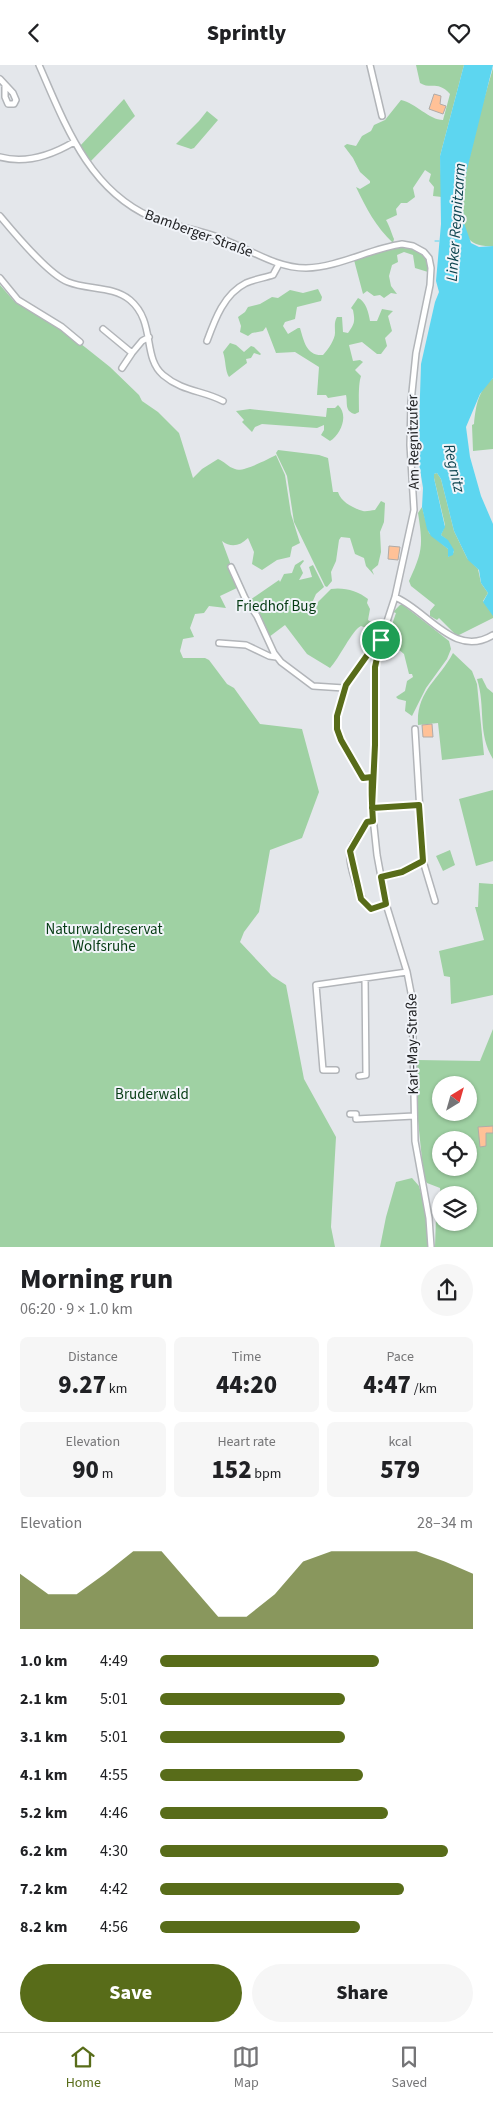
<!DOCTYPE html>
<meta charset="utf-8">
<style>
:root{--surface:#fff;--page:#f6f6f6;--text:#202124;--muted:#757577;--line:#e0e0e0;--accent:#586c19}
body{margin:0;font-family:"Source Sans 3",sans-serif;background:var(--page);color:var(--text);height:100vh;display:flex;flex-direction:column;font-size:19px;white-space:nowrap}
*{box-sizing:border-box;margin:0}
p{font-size:16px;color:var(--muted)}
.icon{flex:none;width:28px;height:28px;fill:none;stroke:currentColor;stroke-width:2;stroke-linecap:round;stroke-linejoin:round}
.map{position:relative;height:1182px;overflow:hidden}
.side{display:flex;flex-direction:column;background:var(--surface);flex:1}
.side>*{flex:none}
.needle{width:32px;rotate:37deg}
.fabs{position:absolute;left:432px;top:1011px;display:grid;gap:10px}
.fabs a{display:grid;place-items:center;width:45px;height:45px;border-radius:50%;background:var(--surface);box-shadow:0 1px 4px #0004;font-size:25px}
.pin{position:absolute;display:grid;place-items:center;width:42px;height:42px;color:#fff;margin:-21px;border:2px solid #fff;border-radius:50%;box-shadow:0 1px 5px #0007}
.round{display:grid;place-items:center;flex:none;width:52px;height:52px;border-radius:26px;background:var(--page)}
.head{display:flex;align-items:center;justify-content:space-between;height:85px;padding:0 20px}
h1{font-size:28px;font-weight:800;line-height:38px}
.figures{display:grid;grid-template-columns:repeat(3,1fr);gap:8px;height:85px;padding:5px 20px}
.figures div{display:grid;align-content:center;border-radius:8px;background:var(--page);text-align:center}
.figures b{font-size:25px;font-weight:800}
.figures small{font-size:14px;font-weight:400}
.figures p{font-size:14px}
.chart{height:140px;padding:10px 20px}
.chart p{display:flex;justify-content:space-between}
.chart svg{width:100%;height:90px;margin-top:5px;fill:var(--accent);opacity:.7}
.action{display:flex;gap:10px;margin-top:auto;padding:10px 20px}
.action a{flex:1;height:58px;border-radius:30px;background:var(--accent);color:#fff;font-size:20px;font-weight:800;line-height:58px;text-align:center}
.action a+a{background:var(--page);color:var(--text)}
ul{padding:0 20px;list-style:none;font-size:16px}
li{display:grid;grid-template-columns:80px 60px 1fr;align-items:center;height:38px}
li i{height:12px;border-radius:6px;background:var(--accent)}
header{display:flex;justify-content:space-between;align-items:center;height:65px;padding:0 20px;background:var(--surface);font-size:22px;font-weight:800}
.dock{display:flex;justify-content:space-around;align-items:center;height:70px;border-top:1px solid var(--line);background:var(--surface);font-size:14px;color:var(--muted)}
.dock a{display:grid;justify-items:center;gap:2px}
.dock .on{color:var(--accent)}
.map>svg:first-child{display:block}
.green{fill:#9fd1a3;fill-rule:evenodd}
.water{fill:#5dd6f0}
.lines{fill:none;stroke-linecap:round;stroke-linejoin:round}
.stream{stroke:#5dd6f0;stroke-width:1}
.building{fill:#ffc197;stroke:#b0aba8}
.minor-casing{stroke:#b2b5b9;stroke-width:8}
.minor{stroke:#fff;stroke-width:5}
.route-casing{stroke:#fff;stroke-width:10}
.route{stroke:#586c19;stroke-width:6}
.labels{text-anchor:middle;stroke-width:4;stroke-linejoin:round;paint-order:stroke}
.street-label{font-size:15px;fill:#222325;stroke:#f1f4f9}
.park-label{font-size:15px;fill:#053b13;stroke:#f1f4f9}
.water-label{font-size:16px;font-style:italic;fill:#0e4550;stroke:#f1f4f9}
</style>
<header><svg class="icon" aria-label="back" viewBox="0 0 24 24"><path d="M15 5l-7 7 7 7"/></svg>Sprintly<svg class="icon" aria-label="heart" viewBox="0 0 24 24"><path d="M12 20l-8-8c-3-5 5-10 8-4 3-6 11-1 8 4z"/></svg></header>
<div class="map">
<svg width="493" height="1182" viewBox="0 0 493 1182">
<rect width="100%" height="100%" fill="#e4e7eb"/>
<!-- green -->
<path class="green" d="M416,0H464L440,91L442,132L433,131L434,122L429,116L431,109L425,105L413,123L415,132L407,138H401L396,144L397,150L386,155C390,162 391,167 394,174L393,178C376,162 366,143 356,122L360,124L370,118V116L360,107L353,93L344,81L347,79L356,81L362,71L371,66L374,60L385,55L401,35C416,38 429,55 443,55L450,29C437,15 431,25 420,18Z
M493,3V181C466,182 464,170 463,146L459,145L460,134H463L462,125L478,55Z
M124,34L135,51L89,98L79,82Z
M207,46L218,55L194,83L191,84L176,79L199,56Z
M395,182L420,185L426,193L428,207L415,203L413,190L404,187L397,190L398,197L392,200L389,211L391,221L397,229L391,228L384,233L380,230L374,231L367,226L363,229L354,195Z
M0,220L13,235L61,263L110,302L139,330L142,336L158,347L179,368L193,413L202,404L218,394C224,396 228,402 235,404C242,408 268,394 276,390L285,410L291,449L300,478L292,482L290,492L277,495L262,505L252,499L254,487L248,473C240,481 231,483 222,476L239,522L220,531L226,543L209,541L204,548L195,549L190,563L194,572L183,574L180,586L183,593H205L209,595L227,619L234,623L260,659L302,664L319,727L302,773L270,785L259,847L244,867L240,877L272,911L286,920L304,1014L336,1072L332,1143L331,1162L335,1182H0Z
M318,224L322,232L321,236L297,242L295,254L285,257L283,261L288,269L298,263H300C304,276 306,291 323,290C328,285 335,274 335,268C335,262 334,257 337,252H342L343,267L348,268C355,258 355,256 353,245L351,243L358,233C366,236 369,249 370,256H377L382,244L393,246L388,251L392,266L385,273L387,281L381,289H377L362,277L349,280L353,296L360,295L363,297L355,305L361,311C358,320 359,338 359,347L355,349C344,346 348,338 346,330L328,333L326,330H317L319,302L295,287L276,288L266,262L263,266L252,268L248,271L240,267L241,261L238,252L245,247L248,242L260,239L272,232L278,233L290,225L303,228Z
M230,278L236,280L244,287L251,281L254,282L261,289L260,290L254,288L251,293L246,294L247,298L229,312C225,306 226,296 223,287Z
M493,313V384L473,386L472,360L474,359C476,340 478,326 493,313Z
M338,340C349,350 341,369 330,376L321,370L324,365V360L317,363L262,359L255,362L252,367L242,357L244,355L236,346L250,344L326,352L327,343H335Z
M278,385L319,390L328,393L333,427H338C341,437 353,443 363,446C366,447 371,445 375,445L381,436L385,438L384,457L380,467L381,487L378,500L372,505L374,510L366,501L364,493L355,489L350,473L341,472L339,475L336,496L331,507L332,516L327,522L325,521L294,457L287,411L276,388Z
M437,408L441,414L454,466L467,493L478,504L481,518L488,528L483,536L493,550V553L457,571L439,553L437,555L430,551V546L435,540L411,521L409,516C423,486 423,480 418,448L422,442L429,468L448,484V492L454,487L447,475L441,470L445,460L434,413V409Z
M303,495L304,496L300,501L303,508L299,515L312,512L309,502L313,500L324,522L316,529L312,538L314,541L331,524C344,522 358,526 368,534L367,538L370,544L368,555L376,560L371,565L361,561C352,565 339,594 330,603L307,589L285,560L269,572L263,556L250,535L279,515L280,517L284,509L292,508L295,500Z
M400,540H403L449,576L451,584L447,594L426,623L412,651L405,646L406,636L398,634L396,632L405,626L407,616L413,612L412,609H409L404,589L398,584L385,586L382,584L383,576L387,574L396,548L393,547Z
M453,588L472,606L477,619L484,690L442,695L438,658L418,660C416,626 439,615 453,588Z
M482,613L487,623L493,628V694C477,668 486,642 477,614Z
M493,725V796L476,801L459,734Z
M450,785L455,800L443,806L436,791Z
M479,818L493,819V930L451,939L450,912L444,911L439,886L484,875L475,842H478Z
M493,964V1182H435L436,1152L441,1143V1158H469V1130H441V1132L440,1123L427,1118L424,1114L416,1036L417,995L480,996ZM441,1020H469V1048H441ZM441,1075H469V1102H441Z
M412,1113L419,1121L425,1143L428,1182H380L386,1152L396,1117Z"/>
<!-- water -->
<path class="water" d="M464,0H493L462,125L463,134H460L459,145H463L464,158L471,178L479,182L493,181V313L480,329L466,362L470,392L481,431L493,459V551L483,537L488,528L481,518L479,505L468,495L454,466L441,414L437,408L434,409V413L445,462L441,470L448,475L454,485L453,490L448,492V484L431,471L427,464L422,442L423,423L418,392L421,299L435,237L439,227L436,216L441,159L440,91Z"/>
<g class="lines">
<!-- stream -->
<path class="stream" d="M435,176H439"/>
</g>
<!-- building -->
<path class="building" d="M434,29L441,31L440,39L446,41L443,49L429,44Z
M389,481L400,482L398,495L388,494Z
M432,659L433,672H423L422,660Z
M493,1061V1068H486V1081L480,1082L478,1062Z"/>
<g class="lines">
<defs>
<path id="minor" d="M39,0C65,59 88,124 151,152C173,162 198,164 220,173C248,183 275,203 306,203C339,202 369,184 402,179L413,181L424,187L429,193L431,203L430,220L416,288L411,337L410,380L414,445L395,532L378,584L375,602V680L372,743L377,790L386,839L407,907L412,933L415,1076L429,1153L431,1182
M370,0L382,51
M0,14L13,28L16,35L14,39H8L5,32V20
M0,92C25,99 52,90 74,77
M0,151C15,169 48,209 68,217C88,225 113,221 130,235C156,257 142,292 163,310C183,327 202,325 223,336
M0,213L18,235L62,262L80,277
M103,264L132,288L122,303
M207,276C215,254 224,229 246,218C255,214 264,213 273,210L279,199
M132,288L142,276L149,272
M231,502L245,533L257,551L274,588L281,597L313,621L344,623
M395,532C427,545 454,594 493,570
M219,578L246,580L269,591L276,592
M415,664L423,796L435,836
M372,713H363L341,675L337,664V651L346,620L373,583L381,576
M372,743L419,740
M373,756L367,757C362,766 354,774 351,783C346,795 360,837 371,844L386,839
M381,812L402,807L423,796
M336,1005H323L316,920L407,907
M359,1011L366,1010L365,913
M350,1049H356V1054L414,1051"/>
</defs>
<!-- minor casing -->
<use href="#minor" class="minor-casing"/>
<!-- minor -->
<use href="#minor" class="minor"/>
</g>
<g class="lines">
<defs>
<path id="route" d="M381,575L373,582L346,620L337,651V664L341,675L363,713L372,712C371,727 372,741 373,756L367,757L350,786L361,834L371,844L386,839L381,812L402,807L423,796L419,740L372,743L375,680V602L381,575"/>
</defs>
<!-- route casing -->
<use href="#route" class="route-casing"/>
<!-- route -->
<use href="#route" class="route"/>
</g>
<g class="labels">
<!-- street labels -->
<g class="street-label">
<text transform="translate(199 168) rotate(20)" y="5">Bamberger Straße</text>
<text transform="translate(413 377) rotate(-91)" y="5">Am Regnitzufer</text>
<text transform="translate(412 979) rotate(-91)" y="5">Karl-May-Straße</text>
</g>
<!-- park labels -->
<g class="park-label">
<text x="276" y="546">Friedhof Bug</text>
<text x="104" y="869">Naturwaldreservat<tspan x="104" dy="17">Wolfsruhe</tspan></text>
<text x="152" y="1034">Bruderwald</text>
</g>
<!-- water labels -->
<g class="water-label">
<text transform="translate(455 157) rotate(-86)" y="6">Linker Regnitzarm</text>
<text transform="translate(455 403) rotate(77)" y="6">Regnitz</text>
</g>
</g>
</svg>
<div class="fabs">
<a><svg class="needle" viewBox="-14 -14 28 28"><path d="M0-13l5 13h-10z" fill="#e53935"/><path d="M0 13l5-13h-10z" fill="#757577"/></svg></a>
<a><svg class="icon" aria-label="locate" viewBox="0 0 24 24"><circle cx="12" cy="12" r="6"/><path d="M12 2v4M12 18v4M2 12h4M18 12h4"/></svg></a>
<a><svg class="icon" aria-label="layers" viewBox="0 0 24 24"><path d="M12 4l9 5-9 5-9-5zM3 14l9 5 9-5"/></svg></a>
</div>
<div class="pin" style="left:381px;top:575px;background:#1e9e55"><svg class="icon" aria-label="arrive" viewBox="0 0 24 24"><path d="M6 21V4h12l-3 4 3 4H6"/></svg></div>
</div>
<section class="side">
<div class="head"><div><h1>Morning run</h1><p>06:20 · 9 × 1.0 km</p></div><a class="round"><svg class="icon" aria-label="share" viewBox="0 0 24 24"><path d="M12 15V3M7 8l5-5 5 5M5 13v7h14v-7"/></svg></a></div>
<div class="figures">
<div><p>Distance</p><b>9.27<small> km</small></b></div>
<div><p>Time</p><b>44:20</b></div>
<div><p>Pace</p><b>4:47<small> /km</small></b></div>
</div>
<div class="figures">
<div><p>Elevation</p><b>90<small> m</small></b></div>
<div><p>Heart rate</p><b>152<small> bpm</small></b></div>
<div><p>kcal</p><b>579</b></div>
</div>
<div class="chart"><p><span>Elevation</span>28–34 m</p>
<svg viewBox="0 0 160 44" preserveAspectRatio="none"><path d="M0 44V17L10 27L20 27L30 17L40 6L50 6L60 22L70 38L80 38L90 27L100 11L110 6L120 6L130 6L140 6L150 11L160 17V44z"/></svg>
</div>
<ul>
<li><b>1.0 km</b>4:49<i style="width:70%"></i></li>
<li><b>2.1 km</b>5:01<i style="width:59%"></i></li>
<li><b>3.1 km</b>5:01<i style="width:59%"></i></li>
<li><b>4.1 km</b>4:55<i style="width:65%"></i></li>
<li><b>5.2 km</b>4:46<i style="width:73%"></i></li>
<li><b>6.2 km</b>4:30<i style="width:92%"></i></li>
<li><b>7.2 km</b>4:42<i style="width:78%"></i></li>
<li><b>8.2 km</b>4:56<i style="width:64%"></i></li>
</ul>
<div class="action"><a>Save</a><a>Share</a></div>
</section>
<nav class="dock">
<a class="on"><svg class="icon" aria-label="home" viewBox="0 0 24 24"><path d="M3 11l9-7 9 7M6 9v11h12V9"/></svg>Home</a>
<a><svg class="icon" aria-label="map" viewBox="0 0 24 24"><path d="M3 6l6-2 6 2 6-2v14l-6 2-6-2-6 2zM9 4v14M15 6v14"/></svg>Map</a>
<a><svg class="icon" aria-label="saved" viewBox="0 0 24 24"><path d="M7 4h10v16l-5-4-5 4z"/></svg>Saved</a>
</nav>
